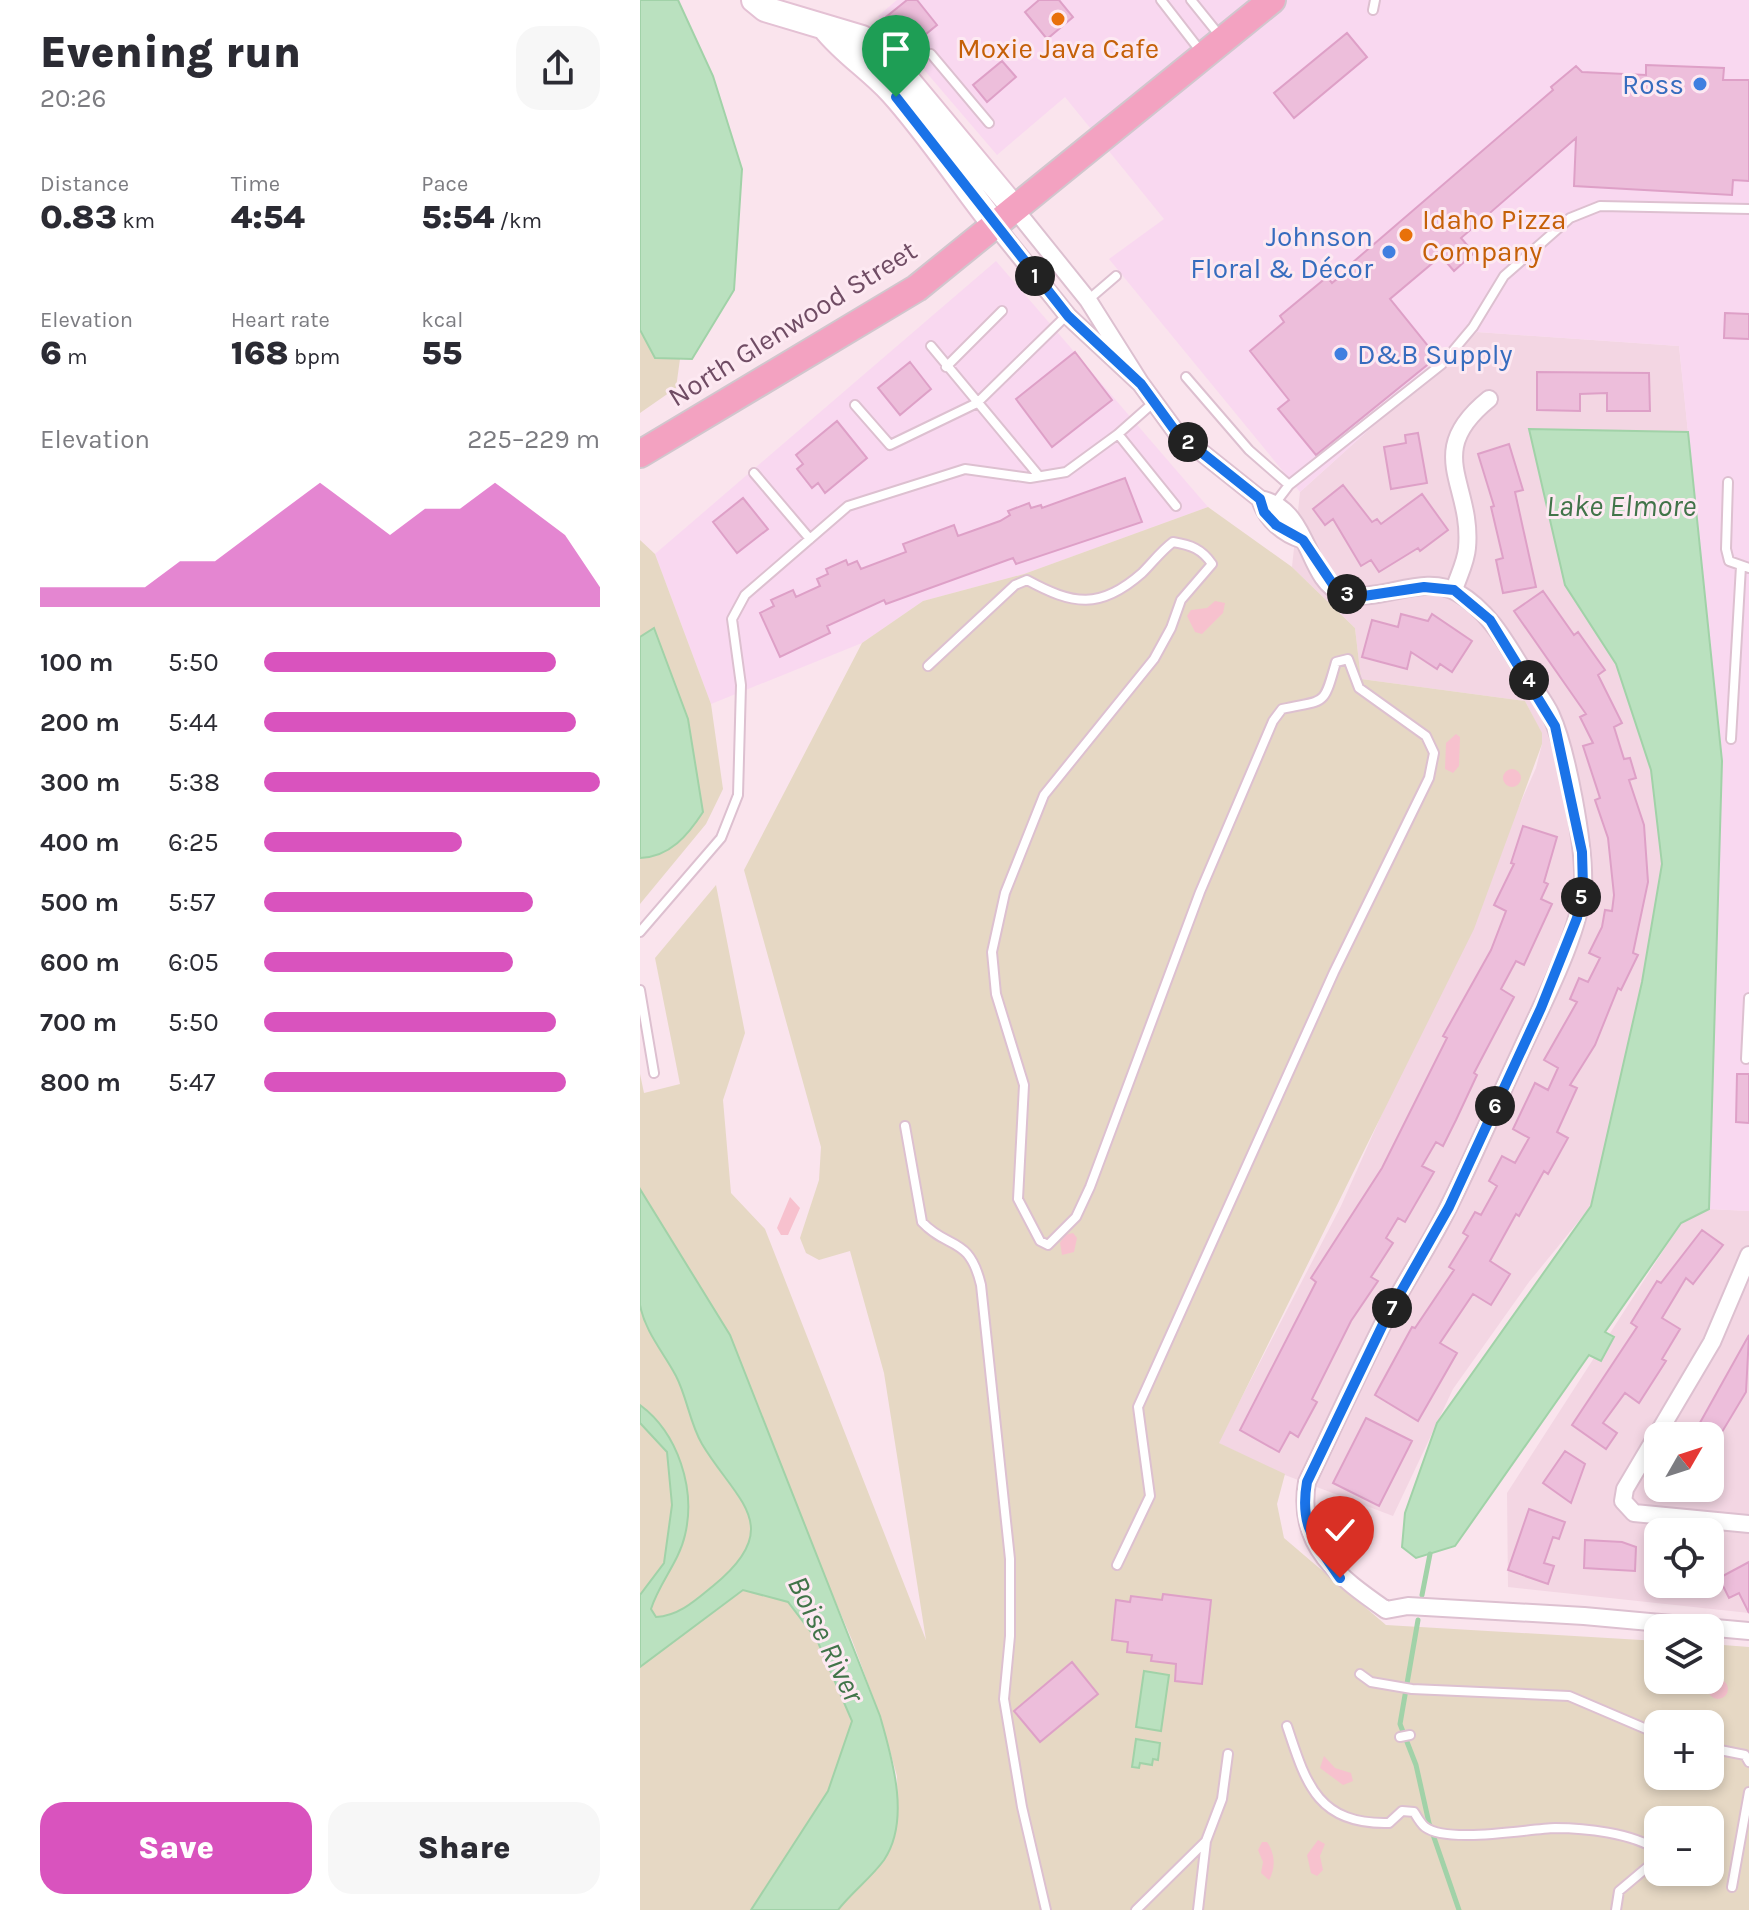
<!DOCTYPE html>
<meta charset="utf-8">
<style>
:root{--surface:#fff;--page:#f7f7f7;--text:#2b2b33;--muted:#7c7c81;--accent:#d953be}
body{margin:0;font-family:Karla,sans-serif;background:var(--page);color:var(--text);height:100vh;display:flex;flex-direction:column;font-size:30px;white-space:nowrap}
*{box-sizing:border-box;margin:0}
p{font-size:26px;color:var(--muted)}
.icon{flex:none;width:44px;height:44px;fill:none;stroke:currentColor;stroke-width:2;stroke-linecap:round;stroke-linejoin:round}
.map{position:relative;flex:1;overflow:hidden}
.side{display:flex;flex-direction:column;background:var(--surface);width:640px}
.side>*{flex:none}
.needle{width:52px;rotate:51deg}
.buttons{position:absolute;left:1004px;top:1422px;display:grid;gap:16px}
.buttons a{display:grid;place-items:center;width:80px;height:80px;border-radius:16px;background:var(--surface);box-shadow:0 4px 12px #0003;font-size:40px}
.pin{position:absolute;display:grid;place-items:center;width:68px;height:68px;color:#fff;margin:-82px -34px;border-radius:50% 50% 50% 0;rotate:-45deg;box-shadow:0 0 8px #0007}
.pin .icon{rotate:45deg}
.km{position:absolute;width:40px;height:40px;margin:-20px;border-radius:50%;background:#222;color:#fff;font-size:22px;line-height:40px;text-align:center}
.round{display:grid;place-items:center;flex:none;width:84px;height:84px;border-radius:24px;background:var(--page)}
.head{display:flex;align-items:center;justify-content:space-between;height:136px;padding:0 40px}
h1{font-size:44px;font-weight:800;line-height:60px}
.stats{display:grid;grid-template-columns:repeat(3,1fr);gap:12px;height:136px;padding:8px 40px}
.stats div{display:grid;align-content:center}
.stats b{font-size:34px;font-weight:800}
.stats small{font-size:22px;font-weight:400}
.stats p{font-size:22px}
.chart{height:224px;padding:16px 40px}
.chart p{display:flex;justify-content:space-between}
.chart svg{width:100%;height:144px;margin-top:8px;fill:var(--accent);opacity:.7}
.action{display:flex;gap:16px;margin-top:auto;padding:16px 40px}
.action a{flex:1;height:92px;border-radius:24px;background:var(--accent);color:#fff;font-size:32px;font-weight:800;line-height:92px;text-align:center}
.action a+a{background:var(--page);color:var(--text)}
ul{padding:0 40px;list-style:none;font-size:26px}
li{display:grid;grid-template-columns:128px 96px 1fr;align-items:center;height:60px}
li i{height:20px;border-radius:10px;background:var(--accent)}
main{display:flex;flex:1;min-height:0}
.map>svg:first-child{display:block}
.residential{fill:#f3d6e3;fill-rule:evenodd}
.commercial{fill:#f9d8f0}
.green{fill:#e6d8c4;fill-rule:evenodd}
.sand{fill:#f7c1ce}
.water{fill:#bae1bf;stroke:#a1d2a8;stroke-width:2}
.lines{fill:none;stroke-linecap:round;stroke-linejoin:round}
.stream{stroke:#a1d2a8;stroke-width:5}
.building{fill:#edbedb;stroke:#dea0c7;stroke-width:2}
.lane-casing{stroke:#ddc0d0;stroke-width:12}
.street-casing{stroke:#ddc0d0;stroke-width:20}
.secondary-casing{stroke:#e4c1d4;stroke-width:28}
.primary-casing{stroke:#d1c6cd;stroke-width:30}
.lane{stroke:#fff;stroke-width:8}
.street{stroke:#fff;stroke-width:16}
.secondary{stroke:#fff;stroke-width:24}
.primary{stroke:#f3a2c1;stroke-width:26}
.route-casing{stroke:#fff;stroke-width:16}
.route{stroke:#1a73e8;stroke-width:10}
.food-dot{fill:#e8710a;stroke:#fde9f2;stroke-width:3}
.shop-dot{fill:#3f7fe0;stroke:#fde9f2;stroke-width:3}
.labels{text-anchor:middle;stroke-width:6;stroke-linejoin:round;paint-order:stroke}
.food-label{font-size:28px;fill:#c56008;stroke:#fde9f2}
.shop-label{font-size:28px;fill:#366cbe;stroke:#fde9f2;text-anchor:end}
.street-label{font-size:28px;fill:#704c64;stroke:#fde9f2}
.water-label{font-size:30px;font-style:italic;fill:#417449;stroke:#fde9f2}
</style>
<main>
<section class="side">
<div class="head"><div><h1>Evening run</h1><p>20:26</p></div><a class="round"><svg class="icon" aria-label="share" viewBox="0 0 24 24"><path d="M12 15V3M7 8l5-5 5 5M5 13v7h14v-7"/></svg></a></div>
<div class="stats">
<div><p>Distance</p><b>0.83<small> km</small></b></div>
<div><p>Time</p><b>4:54</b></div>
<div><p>Pace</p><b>5:54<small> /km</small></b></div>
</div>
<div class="stats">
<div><p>Elevation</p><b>6<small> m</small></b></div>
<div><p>Heart rate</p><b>168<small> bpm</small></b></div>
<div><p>kcal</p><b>55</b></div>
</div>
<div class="chart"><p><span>Elevation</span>225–229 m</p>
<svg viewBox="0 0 160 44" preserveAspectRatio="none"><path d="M0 44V38L10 38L20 38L30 38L40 30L50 30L60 22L70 14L80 6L90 14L100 22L110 14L120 14L130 6L140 14L150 22L160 38V44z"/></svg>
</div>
<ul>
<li><b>100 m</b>5:50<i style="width:87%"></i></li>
<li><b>200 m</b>5:44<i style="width:93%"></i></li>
<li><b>300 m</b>5:38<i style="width:100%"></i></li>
<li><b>400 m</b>6:25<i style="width:59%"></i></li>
<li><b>500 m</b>5:57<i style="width:80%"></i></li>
<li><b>600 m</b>6:05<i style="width:74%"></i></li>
<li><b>700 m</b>5:50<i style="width:87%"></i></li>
<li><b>800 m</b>5:47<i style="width:90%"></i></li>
</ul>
<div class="action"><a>Save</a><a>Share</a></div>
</section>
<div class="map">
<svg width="1109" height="1910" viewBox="0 0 1109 1910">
<rect width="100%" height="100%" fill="#fae4ed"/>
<!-- residential -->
<path class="residential" d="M837,332L1039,346L1048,432L890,429L925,585L976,664L1011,770L1022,864L1002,982L951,1206L889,1282L813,1389L753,1516L645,1475L578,1443L701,1206L896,768L902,744V734L885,701L721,679L715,628L652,567L660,492Z
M1069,1209L1109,1211V1613L868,1587L867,1493L1041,1223ZM1018,1436H1070V1488H1018ZM1018,1532H1070V1584H1018Z"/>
<!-- commercial -->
<path class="commercial" d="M257,0H1109V1211L1069,1209L1082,761L1039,346L837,332L660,492L469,259L524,219L425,97L357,155L238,16Z
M356,261L568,507L384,574L283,601L222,643L71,704L15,554Z"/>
<!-- green -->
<path class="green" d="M0,330L15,357L40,359L36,388L0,413Z
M568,507L652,567L715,628L721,679L885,701L902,733V744L834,929L579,1443L645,1474L637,1504L644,1538L746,1625L1018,1641V1680H1070V1644L1109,1647V1910H198L258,1815L257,1776L240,1716L212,1640L167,1535L90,1335L0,1189V1074L4,1093L40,1084L15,958L76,885L105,1033L83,1100L91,1193L125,1229L286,1640L244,1373L210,1251L179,1260L166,1253L160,1238L179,1180L181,1147L104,870L222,643L283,601L384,574ZM1018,1724H1070V1776H1018ZM1018,1820H1070V1872H1018Z
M0,540L15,554L71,704L83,789L66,824L0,904Z
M0,1305C9,1331 23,1351 36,1375C47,1397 50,1423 62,1444C94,1501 148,1525 74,1586C56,1600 39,1615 16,1617L11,1609C18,1584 41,1561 45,1535C52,1488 39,1434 0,1405Z
M0,1423L27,1452L32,1505L24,1563L0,1595Z
M104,1590L148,1602L177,1640L212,1721L188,1791L111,1910H0V1667Z"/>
<!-- sand -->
<path class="sand" d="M575,601L585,603L583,613L562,634L555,632L547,616L551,610L567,608Z
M816,734L820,737L819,766L813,773L805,769L806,743Z
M863 778a9 9 0 1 1 18 0a9 9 0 1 1-18 0Z
M150,1197L160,1208L148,1235H141L137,1228Z
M433,1233L437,1238L434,1252L422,1255L420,1243L425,1235Z
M1068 1689a10 10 0 1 1 20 0a10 10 0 1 1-20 0Z
M684,1756L695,1768L711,1773L713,1781L703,1785L680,1768Z
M678,1840L685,1844L680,1856L683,1870L677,1876L671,1873L667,1855Z
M622,1842H627C635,1853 636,1868 629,1880L621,1873L623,1862L618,1850Z"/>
<!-- water -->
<path class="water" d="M0,0H38L73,76L102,169L94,290L52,359L15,358L0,330Z
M889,429L1048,432L1082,761L1069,1209L1041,1223L965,1332L974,1337L961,1361L949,1355L815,1546L776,1558L762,1547L765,1513L797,1423L951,1206L1002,982L1022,864L1011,770L976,664L925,585Z
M14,628L48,719L63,812C48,835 30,857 0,858V637Z
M0,1189L90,1335L240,1716C252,1758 271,1820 244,1860C231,1878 212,1892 198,1910H111L188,1791L212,1721L177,1640L148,1602L103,1590L0,1667V1595L24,1563L32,1505L27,1452L0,1423V1405C38,1433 56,1489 45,1535C39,1562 19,1583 11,1609L16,1617C39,1616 56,1600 73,1586C147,1526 96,1501 62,1444C50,1424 47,1397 36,1376C24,1353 5,1332 0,1305C0,1272 0,1225 0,1189Z
M504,1671L529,1675L521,1731L496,1727Z
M496,1739L520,1743L518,1760L513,1759L512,1765L500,1763L499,1768L492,1767Z"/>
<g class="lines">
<!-- stream -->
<path class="stream" d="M782,1595L790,1554
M778,1620L760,1724L776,1765L789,1823L819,1910"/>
</g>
<!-- building -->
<path class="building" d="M267,0H277L297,25L270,47L246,17Z
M399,0H419L433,17L407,39L385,12Z
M707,33L727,57L654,118L634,93Z
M362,61L376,77L347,102L333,85Z
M1006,65L1084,68L1083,80H1109V181L1093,180L1092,195L934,186L936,138L821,238L834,253L814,271L801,256L750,299L797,357L676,455L638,409L649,400L610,351L644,322L640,316L687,277L692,283L714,265L712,263L913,90L911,87L936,66L942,72L1006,75Z
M1085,313L1109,314V339L1084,338Z
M435,352L472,400L412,447L376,399Z
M270,362L291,389L260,415L238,388Z
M897,372L1009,373L1010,411H967V393L940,394V411L897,410Z
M197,421L227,458L185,493L178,483L172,488L157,469L163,464L156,455Z
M778,433L787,483L751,489L744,447L766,443L765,435Z
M869,444L883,490L875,492L896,587L863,593L856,560L863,558L851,507L854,506L838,454Z
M485,478L502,522L376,564L373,558L246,604L244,600L187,626L190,633L140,657L120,613L134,606L131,600L153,590L156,597L180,586L177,579L188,574L186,569L206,560L208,565L217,561L221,569L266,552L263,544L314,525L318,536L360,521L370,515L368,511L389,503L391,508L401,505L402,508Z
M703,485L732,522L737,519L741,524L782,494L808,530L780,551L778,548L739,572L731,560L721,566L693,519L685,525L673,509Z
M103,498L128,529L97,553L73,522Z
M903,591L934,635L938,632L965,670L958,675L982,723L974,727L984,759L990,758L996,778L989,780L1004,825L1008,882L993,953L998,955L981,990L978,988L955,1045L930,1085L937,1088L917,1132L928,1138L908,1174L904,1171L879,1216L876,1214L850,1261L870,1274L851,1305L833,1294L800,1343L817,1353L778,1421L735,1395L772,1327L775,1328L814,1270L809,1267L828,1236L823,1233L835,1212L841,1215L857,1186L849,1181L862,1156L875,1163L889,1138L873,1129L895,1083L908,1090L918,1068L904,1060L937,1002L930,999L939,978L948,982L960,958L949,953L962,927L965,910L972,911L974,895L968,838L955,800L960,798L943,746L953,743L940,717L946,714L874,611Z
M761,614L788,621L792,614L832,641L812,672L800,664L797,669L771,652L767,669L722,657L732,620L758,627Z
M883,826L917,837L904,882L908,884L901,899L912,904L884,965L876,961L861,989L874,997L834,1073L837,1075L816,1120L803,1146L796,1142L782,1166L794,1172L765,1222L758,1218L746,1238L753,1243L731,1277L738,1281L711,1321L672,1399L677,1402L658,1437L650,1432L639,1452L600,1430L676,1282L671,1278L742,1168L807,1038L803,1036L851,950L866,911L854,905L874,864L871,863Z
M1097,1074H1109V1123L1096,1122Z
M1062,1230L1083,1245L1053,1284L1046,1278L1022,1318L1040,1329L1022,1359L1026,1361L999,1403L985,1393L963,1423L977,1433L966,1449L932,1425L997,1327L991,1323L1017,1281L1021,1283Z
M1109,1335L1106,1392L1076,1442L1056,1430Z
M726,1418L772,1441L739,1506L693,1483Z
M925,1451L945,1464L931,1503L903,1483Z
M889,1509L925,1522L919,1539L913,1537L904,1563L914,1566L908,1584L868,1570Z
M945,1540L982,1542L996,1547L995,1571L944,1568Z
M1109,1562V1613L1099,1593L1089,1598L1079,1578Z
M523,1594L571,1600L562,1684L535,1681L536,1664L511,1661L512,1655L487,1652L488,1642L472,1640L476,1600L490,1602L491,1596L522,1600Z
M432,1662L458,1694L400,1742L374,1711Z"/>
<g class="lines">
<defs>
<path id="lane" d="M521,0L562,53
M551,0L580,36
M733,10L735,0
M291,54L349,123
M448,300L476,276
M291,346L399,476
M306,367L362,311
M546,377L609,450L649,485
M215,405L250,445L337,403L427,315
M478,434L536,506
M114,473L170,539
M1088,482L1086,549L1089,561L1109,568
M633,506L649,485L802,364L833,327L864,276L930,218L960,206L1109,209
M288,666L375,585L387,580C433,605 460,610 502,573C513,562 521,551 533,542C551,545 562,549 572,564L541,600L531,628L514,659L404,795L365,893L352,952L356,994L384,1085L378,1199L400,1241L408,1245L436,1217L450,1187L560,892L633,721L642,709C686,699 683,708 696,662L708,659L719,688L786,736L794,753L789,778L694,972L498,1407L510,1496L477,1565
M1091,739L1101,566
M0,932L81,838L98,795L101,685L92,619L105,595L208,506L325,469L390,478L426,472L478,434L513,403
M0,990L14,1073
M1106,1059L1109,998
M265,1126L282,1222C308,1250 329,1235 341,1285L370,1559V1636L364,1699L382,1807L406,1910
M720,1674L731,1682L772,1689L929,1696L1018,1734
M647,1726C666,1784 678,1825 749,1823L762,1811L774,1812C777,1817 781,1824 785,1827C808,1844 886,1829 915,1828C946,1828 991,1833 1018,1850L1017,1859L979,1891L976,1910
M760,1737L770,1735
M1070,1748L1105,1755L1109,1762
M1092,1887L1109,1792
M496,1910L566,1841
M558,1910L566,1841L582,1799L588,1754"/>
<path id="street" d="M354,224L428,316L501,384L448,300L374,208
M501,384L536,432L620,499C671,509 666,581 702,593C738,605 783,572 818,593C851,612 868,647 888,678C895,690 905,702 911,715C927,750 945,847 943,886C940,934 900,1008 880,1053C856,1104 834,1156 809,1206C790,1245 765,1281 745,1320C718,1373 693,1428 667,1482C656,1546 699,1577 746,1610L768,1606L944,1616L1109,1631
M620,499C626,519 643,534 663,540
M814,590C818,577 826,562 827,548C833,483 782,453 849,399
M1109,1255L1072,1342L985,1489L983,1501L994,1513L1109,1524"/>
<path id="secondary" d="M114,0L125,9L222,38L249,58L374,208
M185,28C205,53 230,68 252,92C289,133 320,181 354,224"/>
<path id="primary" d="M0,454L277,288L632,0"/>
</defs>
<!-- lane casing -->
<use href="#lane" class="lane-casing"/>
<!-- street casing -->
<use href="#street" class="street-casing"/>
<!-- secondary casing -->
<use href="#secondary" class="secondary-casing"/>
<!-- primary casing -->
<use href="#primary" class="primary-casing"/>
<!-- lane -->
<use href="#lane" class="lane"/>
<!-- street -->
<use href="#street" class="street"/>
<!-- secondary -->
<use href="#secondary" class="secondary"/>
<!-- primary -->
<use href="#primary" class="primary"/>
</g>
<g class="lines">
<defs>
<path id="route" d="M256,97L428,316L501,384L536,432L620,499L624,512L636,525L663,540L698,592L717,597L784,587L814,590L850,620L915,726L942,852L943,887L937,918L901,1008L809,1207L746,1318L667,1482C659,1528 676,1542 700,1578"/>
</defs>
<!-- route casing -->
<use href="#route" class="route-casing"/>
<!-- route -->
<use href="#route" class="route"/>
</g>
<!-- markers -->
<g class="food-dot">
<circle cx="418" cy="19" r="8"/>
<circle cx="766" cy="235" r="8"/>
</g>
<g class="shop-dot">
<circle cx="1060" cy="84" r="8"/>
<circle cx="749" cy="252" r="8"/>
<circle cx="701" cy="354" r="8"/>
</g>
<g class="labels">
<!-- food labels -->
<g class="food-label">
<text x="418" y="58">Moxie Java Cafe</text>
<text x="782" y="229" text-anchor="start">Idaho Pizza<tspan x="782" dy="32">Company</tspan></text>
</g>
<!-- shop labels -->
<g class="shop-label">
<text x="1044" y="94">Ross</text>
<text x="733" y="246">Johnson<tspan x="733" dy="32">Floral &amp; Décor</tspan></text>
<text x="717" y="364" text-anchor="start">D&amp;B Supply</text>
</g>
<!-- street labels -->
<g class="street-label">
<text transform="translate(152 323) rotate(-32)" y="10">North Glenwood Street</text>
</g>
<!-- water labels -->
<g class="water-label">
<text x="981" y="516">Lake Elmore</text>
<text transform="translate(186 1639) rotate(64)" y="10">Boise River</text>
</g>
</g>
</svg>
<div class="buttons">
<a><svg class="needle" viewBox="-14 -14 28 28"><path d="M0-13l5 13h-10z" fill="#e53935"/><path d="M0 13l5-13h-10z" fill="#7c7c81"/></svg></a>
<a><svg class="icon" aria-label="locate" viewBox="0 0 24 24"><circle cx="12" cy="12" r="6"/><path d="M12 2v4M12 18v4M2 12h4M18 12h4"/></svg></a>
<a><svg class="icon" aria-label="layers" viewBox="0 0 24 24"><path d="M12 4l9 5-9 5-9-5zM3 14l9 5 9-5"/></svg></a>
<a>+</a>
<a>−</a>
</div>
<div class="pin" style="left:256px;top:97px;background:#1e9e55"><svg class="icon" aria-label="arrive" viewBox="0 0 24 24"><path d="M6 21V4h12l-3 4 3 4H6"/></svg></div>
<div class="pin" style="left:700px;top:1578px;background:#d93025"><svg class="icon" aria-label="check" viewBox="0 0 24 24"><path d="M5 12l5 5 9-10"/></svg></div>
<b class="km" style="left:395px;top:276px">1</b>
<b class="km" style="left:548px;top:442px">2</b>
<b class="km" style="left:707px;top:594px">3</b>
<b class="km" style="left:889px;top:680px">4</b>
<b class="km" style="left:941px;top:897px">5</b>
<b class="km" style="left:855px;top:1106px">6</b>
<b class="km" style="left:752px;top:1308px">7</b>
</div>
</main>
